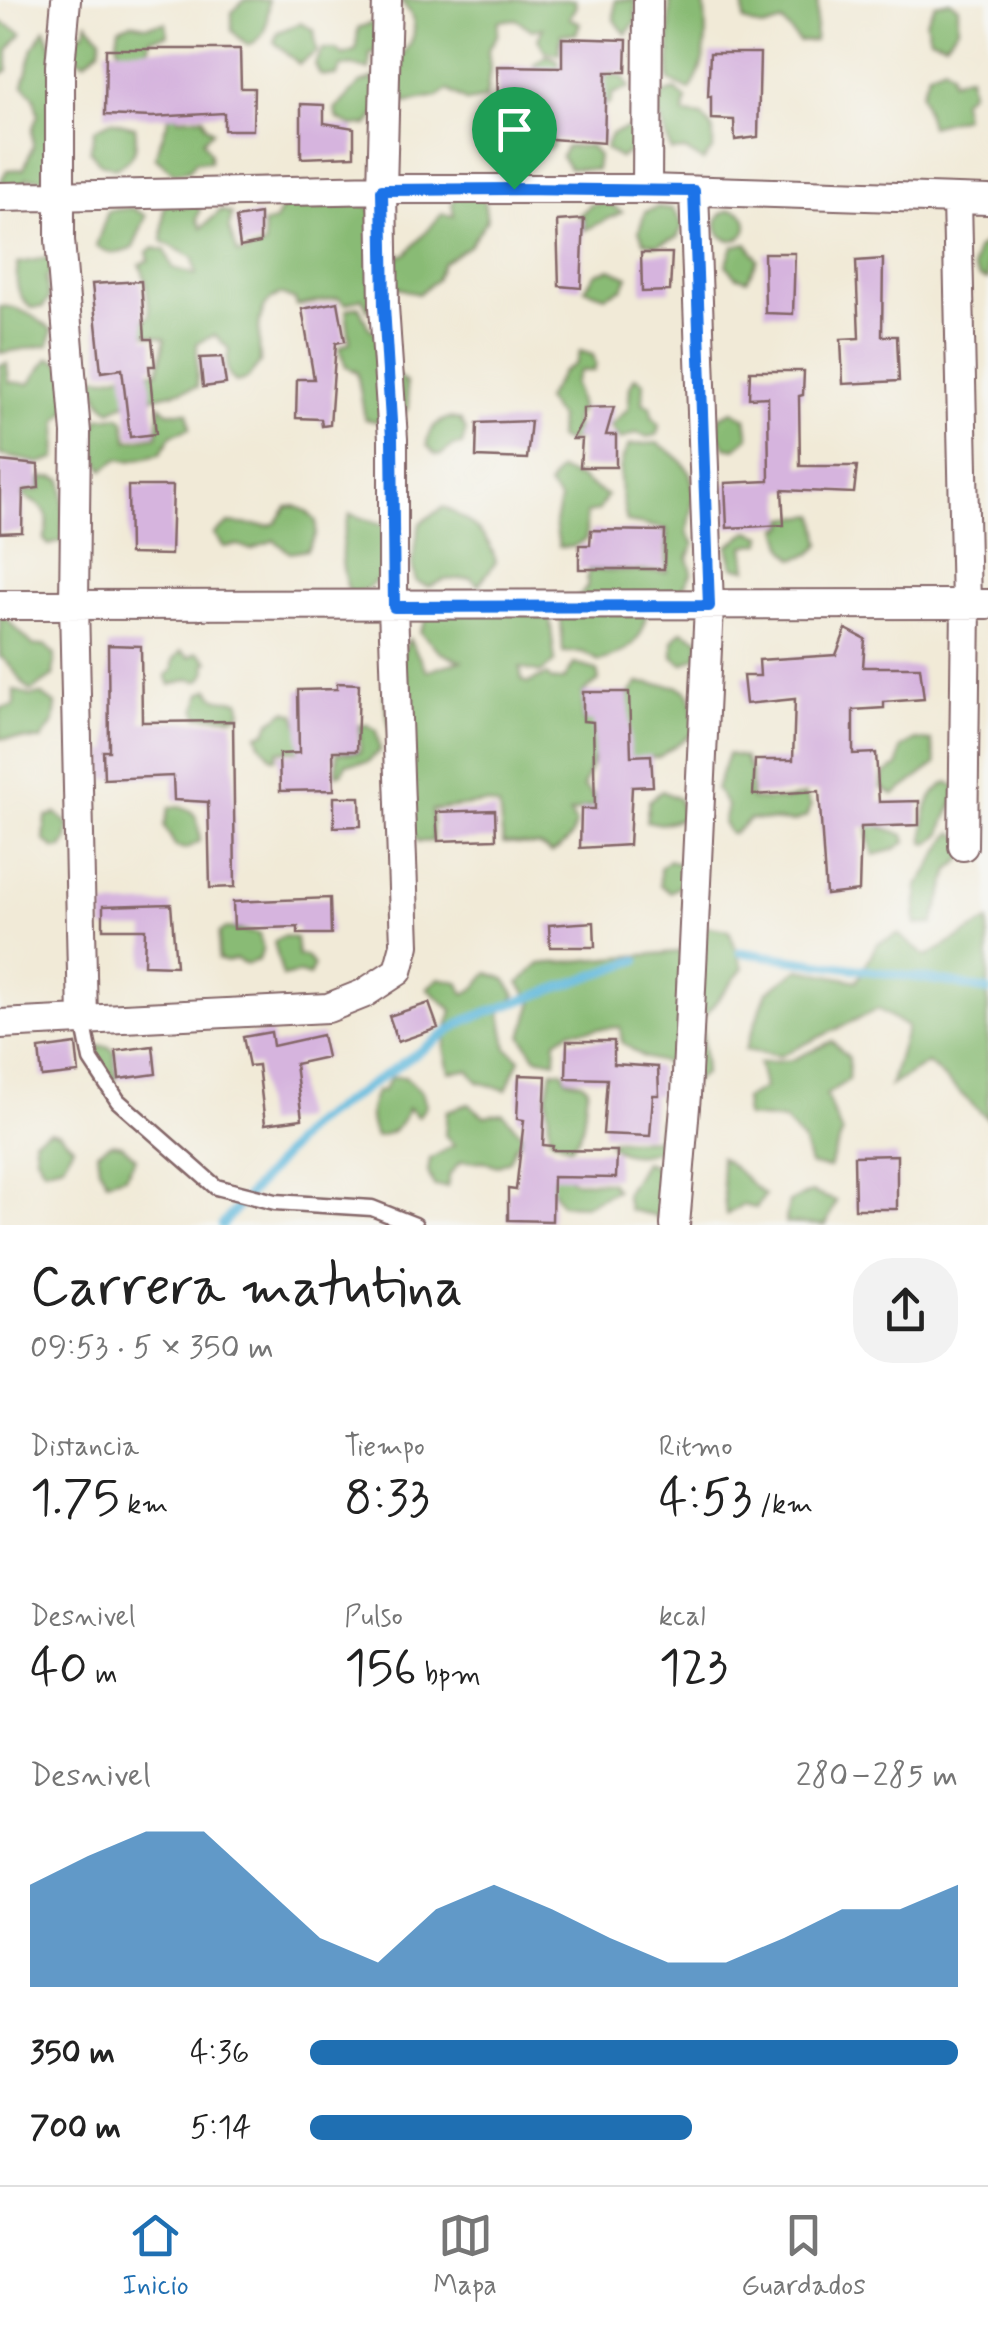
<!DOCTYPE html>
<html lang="es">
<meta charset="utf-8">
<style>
:root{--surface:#fff;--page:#f2f2f2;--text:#222;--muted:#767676;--line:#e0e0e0;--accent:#1f6fb2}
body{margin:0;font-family:Mynerve,sans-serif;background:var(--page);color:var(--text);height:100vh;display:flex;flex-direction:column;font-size:38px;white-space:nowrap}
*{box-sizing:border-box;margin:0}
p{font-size:32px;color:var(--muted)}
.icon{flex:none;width:55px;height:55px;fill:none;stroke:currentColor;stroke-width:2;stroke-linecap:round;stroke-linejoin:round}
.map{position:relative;height:1225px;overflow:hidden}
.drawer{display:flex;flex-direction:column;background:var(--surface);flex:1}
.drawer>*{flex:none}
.pin{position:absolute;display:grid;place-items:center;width:85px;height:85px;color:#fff;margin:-102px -42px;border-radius:50% 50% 50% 0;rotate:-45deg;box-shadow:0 0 10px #0007}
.pin .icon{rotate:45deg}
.round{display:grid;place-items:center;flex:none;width:105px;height:105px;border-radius:40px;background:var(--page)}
.summary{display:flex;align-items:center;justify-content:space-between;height:170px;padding:0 30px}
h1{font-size:55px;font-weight:600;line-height:75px}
.stats{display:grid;grid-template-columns:repeat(3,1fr);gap:15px;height:170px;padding:10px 30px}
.stats div{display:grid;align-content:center}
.stats b{font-size:50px;font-weight:600}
.stats small{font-size:28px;font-weight:400}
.stats p{font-size:28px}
.chart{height:280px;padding:20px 30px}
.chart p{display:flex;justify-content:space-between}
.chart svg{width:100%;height:180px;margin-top:10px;fill:var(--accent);opacity:.7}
ul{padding:0 30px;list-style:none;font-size:32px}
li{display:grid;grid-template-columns:160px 120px 1fr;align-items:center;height:75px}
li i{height:25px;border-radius:12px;background:var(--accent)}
.tabs{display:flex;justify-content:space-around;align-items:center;height:140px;border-top:2px solid var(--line);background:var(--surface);font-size:28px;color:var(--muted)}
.tabs a{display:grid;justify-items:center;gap:5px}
.tabs .current{color:var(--accent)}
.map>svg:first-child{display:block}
.forest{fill:#89bb75;stroke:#6a6d50;stroke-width:2.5}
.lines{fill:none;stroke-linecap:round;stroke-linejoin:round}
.stream{stroke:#5fb8dc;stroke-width:9}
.building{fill:#d6b4de}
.lane-casing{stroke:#846667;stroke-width:19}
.street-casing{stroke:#846667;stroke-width:32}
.lane{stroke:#fff;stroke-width:14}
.street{stroke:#fff;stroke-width:28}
.route-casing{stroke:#fff;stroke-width:20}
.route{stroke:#1a73e8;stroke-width:12}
</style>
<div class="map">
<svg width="988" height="1225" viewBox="0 0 988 1225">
<rect width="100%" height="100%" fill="#f6f6f2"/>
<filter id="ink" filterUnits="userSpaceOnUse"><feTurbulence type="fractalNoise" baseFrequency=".01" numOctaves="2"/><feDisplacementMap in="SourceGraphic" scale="20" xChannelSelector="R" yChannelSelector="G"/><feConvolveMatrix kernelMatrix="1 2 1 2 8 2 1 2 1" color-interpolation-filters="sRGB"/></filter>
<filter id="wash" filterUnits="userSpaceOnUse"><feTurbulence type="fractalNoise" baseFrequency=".0048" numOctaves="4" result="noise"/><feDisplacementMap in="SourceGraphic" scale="40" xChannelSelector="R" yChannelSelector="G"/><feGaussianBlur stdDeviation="2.25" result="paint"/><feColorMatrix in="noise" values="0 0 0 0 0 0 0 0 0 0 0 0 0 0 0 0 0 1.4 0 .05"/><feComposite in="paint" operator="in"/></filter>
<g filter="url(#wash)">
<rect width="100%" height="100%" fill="#f1ead7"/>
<!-- forest -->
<path class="forest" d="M245,0H268C268,18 268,39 248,45L232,31V12Z
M398,0H575L576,6L569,18L580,23L576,34H561L559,54L545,51L538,39L543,28L532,30L516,19L499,21L497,36L488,50L490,68L486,99L467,102L448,90L438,97L404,103C402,89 398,75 400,62C402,51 407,51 411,42C419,25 411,9 398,0Z
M615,0H635L636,21L626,34L614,20Z
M670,0H704C707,32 709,62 690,90L669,81Z
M743,0H818L815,41L799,42L783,22L763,28L744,21Z
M950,1L958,7V28L945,43L930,38L926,22L935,4Z
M0,21L22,33L8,50V70L0,75Z
M87,22L101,38L100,49L84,62L70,55L77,46L75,33L85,32Z
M132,23L145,26L166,23L168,35L150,39L148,55L119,50L117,40L119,28Z
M300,23L314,30L317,52L299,64L274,42L278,32Z
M371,23L393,31L387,51L370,53L369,70L351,65L341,67L336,76L320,75L315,64L323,49H336L343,55L356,50L358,28Z
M45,29L56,57L60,86L74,98L52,179L27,178L17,193L3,191L2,179L7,170L24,169L33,146L32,130L38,115L34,97L23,85L33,48Z
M547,55L558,60L559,76L598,84L610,74L623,77L629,88L612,94L610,103L605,105L536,85L535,64Z
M944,66L951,72L952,81L969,75L971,92L961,100L964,117L930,126L921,93L929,73Z
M374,78L389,97L368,125L352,126L338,119L335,110L360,83Z
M675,90L686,99L684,114L702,116L713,130V149L703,161L685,150L671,151L658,111L663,94Z
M172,109L178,118L203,117L206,126L213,131L203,140L210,153V162L196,161L189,170L174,173L155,157Z
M111,121L135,127C138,150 136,157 115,168L100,163L90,151L95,129Z
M534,128H551L553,146L549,149L538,147L526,156L511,151L512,141L529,142Z
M629,128L639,137L634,149L620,158L605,149L611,134Z
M590,146L598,156L596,170L569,168L561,157L566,147Z
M457,192L483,194L487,220L469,246L443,263L436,280L418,294L381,282L368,310L362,298L346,304L338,298L297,306L295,300L280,294C252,306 260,338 260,363L247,379L236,382C224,373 227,362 229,349L215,335L197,343V387L147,399L138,397L111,410C99,404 94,388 95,376L105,378L134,371L158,372L165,338L140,333V323L150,316L146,282L140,264L149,260L147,252L154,248L165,250L173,268L196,275L193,258L162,241L164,208L170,199L191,201L200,208L197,220L202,228L221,210L232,214L229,228L238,254L265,246L263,224L275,221L287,198L365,203L379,219L383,261L406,254L442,214L454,216L452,204Z
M592,204H609L622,212L585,230L584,218L578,216Z
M658,207L673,209L683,225L677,238L657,245L644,242L639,231L645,212Z
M132,208L146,216L133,248C118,255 111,255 96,246L108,211Z
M717 225a15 15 0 1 1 30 0a15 15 0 1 1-30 0Z
M988,241V280L979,277L973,268L976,250Z
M747,243L758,259L747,280L737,277L726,265L733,246Z
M52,257L56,265L46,278L49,299L43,307L31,308C16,294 15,283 18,263Z
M610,269L628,277L623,288L605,296L585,289L596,273Z
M0,306C21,307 35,317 52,330L49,345L0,353Z
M359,306L368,327L395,345L385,365L406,383L409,407L392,425L365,419L357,372L346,367L339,348L350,342L346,310Z
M580,351L593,355L596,364L594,371H580L574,383L580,408L574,419L577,439L566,442L558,438L559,418L545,400L563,371L576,364Z
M49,358L80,371L86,390L58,420L56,459L40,463L0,455V365L7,363L9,382L29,384Z
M635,377L644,382L643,403L651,407L652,416L659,425L657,435L648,437L636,433L620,440L610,426L628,409L630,386Z
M160,405L168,412H188L190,428L172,435L160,454L129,461L118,459L103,470C94,454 92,434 99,418L118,416L124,420L128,441L157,436Z
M733,411L746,418L749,437L735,449L725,447L718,433L719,417Z
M449,418L460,420L466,430L462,445L452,446L441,455L435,454L427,445C427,430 435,423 449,418Z
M657,443C699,467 698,487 687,532L694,544L688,558L692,572L683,588L663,594L577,599L587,587L588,570L667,572V529L627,522C621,495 614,469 629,445Z
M559,470L579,478L607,496L598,511L586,513V539L572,547H559L555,523L560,500L548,486Z
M54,477L62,480L63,488L64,541L49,545L44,540C54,509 43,508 18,493L40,490L41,478Z
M295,506L306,511L316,521V534L307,550L290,553L274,540L251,550L239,545L224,547L214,534L229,523L268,526L276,523L287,507Z
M444,507C468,520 490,534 496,562L478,585L471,578L444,580L429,587L416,582L412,563L420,523Z
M350,514L385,526L383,575L367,589L350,594C339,566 339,542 350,514Z
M816,515L821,544L811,554L794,559L785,549L779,528L785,527L786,518Z
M749,531L763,536L762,543L744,546L747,569L733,567L728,546Z
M439,594L550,620L555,662L540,673L520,668L522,680L528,683L546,675L552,680H564L574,664L597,670L599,681L583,692V721L621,705L638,683C684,686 696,681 693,733L659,757L594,758L583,787L593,795L595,805L570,814L576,824C573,838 564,847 551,853L539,846L503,843L499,807L486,803L432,810L433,841L419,842L405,823L384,695L409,639L427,671L461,661L441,653L420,632Z
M566,609L646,614C644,642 625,654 599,661L582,652H563L561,619Z
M0,613L34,646L45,645L55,655L53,676L31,691C18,682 14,664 0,657Z
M682,631L699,639L698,656L683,664L673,657V640Z
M181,651L189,657L198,652L209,662L205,664L207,670L203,678L197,681L190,679L170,685L166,675L172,671L174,659Z
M209,689C217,704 226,698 240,701L241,712L234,717L198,716L196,710L201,693Z
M14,690L31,696L41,694L56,705L54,722L41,740L0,738V708L14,706Z
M286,711L295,714L307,750L278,751L276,758H272L260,743L257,734L266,732L270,722Z
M360,725H368L376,730L380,750L368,762L346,764L342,773L337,775V753L360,752Z
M916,740L931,741L936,764L894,795L881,787L884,774L898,766L901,748Z
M728,754L744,757L751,772V799L786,800L805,795L811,806L806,817L793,822L750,819L733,834L729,833L723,823L727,806L716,789Z
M948,782L958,788C956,807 943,815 942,834L929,844L924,843C924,818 924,795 948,782Z
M662,791L679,799L683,818L661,824L646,821L649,801Z
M178,806C200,811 198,822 200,841L186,849L176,847L164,826L169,808Z
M56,813L69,825L67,841L62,848L55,849L44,840L46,817Z
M869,822L904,835L906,842L893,850L874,855L868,836Z
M953,832L975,848L950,870L933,924L916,925C913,911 920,901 917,887C932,868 938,850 953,832Z
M669,860L686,867L684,884L670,892L660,885V868Z
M988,921V1119L928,1063L890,1086L907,1027L878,1009L780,1056L745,1050L767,992L799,969L857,981L877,944L898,934L926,957Z
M704,926L729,930L743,968L702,1019L705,1073L689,1085L670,1088L666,1063L643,1057L622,1042L620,1027L570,1031L556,1040L555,1061L535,1057L522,1036L533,1002L519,983L540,964L700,950Z
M227,928L259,934L263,949L259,960L246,964L236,959L227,962L218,959L219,933Z
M283,936L296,938L298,956H305L314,965L309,976L300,973L283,977L274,942Z
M488,973L505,979L516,995L501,1013L507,1048L520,1059L506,1090L478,1082L468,1070L449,1072L444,1048L452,1010L427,988L439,978L458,982L464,994L475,988Z
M832,1041L849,1058L848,1080L826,1095L842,1134L829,1168L810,1165L803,1141L784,1120L746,1117L744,1099L764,1088L759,1063L792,1060Z
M99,1046H107L114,1051L116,1079L109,1082L99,1081L96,1050Z
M552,1070L563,1071L566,1079L581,1082L588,1088C582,1109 588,1132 570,1147L550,1137L547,1097Z
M391,1077H405L422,1092L426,1106L418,1117L408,1108C401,1127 395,1133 375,1137C368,1119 368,1110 376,1092L383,1091Z
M469,1104L484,1116L503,1113L524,1137L515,1146L509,1160L497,1166L484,1161L460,1162L450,1174L447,1187L434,1186L428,1172L430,1159L454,1145L445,1135L447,1111Z
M674,1106L682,1135C660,1151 632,1165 609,1144L612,1140L657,1139C658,1122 660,1115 674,1106Z
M49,1131L59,1133L73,1146L63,1164L44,1169L36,1156L34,1139Z
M111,1143L122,1145L136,1158L125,1176L107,1181L99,1168L97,1152Z
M720,1157C738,1168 747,1183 765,1195L756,1208L742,1205L726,1215Z
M644,1162L669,1171V1225L653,1215L629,1210L625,1194Z
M542,1171L567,1174L573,1181L610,1182L616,1190L585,1205L561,1204Z
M811,1192L836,1201L826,1225L785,1223L789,1202Z"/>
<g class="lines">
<!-- stream -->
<path class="stream" d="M740,952L954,983L988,991
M222,1225L309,1126L466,1020L637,960"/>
</g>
<g id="blocks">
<!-- building -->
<path class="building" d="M562,38L627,40L626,72H606L604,143L499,135L497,66L562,67Z
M106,49H240L241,88H254L253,130H224V113L152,117L105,115Z
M710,53H760L758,137L735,140L734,120L711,119V96L708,97Z
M301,104L324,105V123L354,128V156L301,158Z
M260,214V243L240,247L236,218Z
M584,219L581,288L559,286L557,221Z
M641,253H672L670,291L642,292Z
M764,253H795L793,314L765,313Z
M883,259L882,336H897L899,381L843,384L841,339L859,338L856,261Z
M141,281L145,339H152L155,366H149L156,434L130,437L122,369L101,372L92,284Z
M338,302L345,341L336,343L330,425L322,426L321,419L296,418L297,379H314L302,309Z
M222,357L226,384L203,387L200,358Z
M750,371H804L803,395L799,396L800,466H857L854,493L782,490L784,525L727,528L725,483L769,481L768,397L749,398Z
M614,407L606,435H616V467H580L582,439H572L583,420V408Z
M531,421L527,459L476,457L477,423Z
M0,461L38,465L39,488L23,490L22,532L0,533Z
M128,486H173L171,555L129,554Z
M591,530L665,531L664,569H579V545H590Z
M846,629L865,639L863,667H920L924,699L884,702V708L853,710V754L876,753L879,802L919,801V825L861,827L859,891L826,895L819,791L753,795L755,760H793L795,699L746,704L743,676H760L759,660L836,655Z
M108,645L141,646L142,722L233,721L235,887L210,888L208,802L174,800L173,776L104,779L103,751H109Z
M337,683L359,684L357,751H333L334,790L280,791L279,754L299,753L298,690L337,689Z
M583,692H629L631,756L651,755L653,786L632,787L629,845L580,848L581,809H595L593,722L583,721Z
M334,797H360L361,826L334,827Z
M495,810L496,839L438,841L436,812Z
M330,898L331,934H298V927L234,929L233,902Z
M171,904L176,966L144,965L145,929H103V906Z
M594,922L595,947H550L549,925Z
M429,1003L438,1028L398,1042L389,1016Z
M271,1032L273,1046L322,1035L327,1057L295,1064L302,1119L265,1124L258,1065L249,1066L243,1037Z
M567,1041H614V1064L658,1067L659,1095H653L650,1136L603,1134L607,1079L566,1078Z
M76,1044L79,1073L42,1077L39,1049Z
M153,1046L156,1074L119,1079L116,1051Z
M519,1075L546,1076L543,1145L553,1146L552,1150L617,1151L616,1178L553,1177L552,1221L508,1220V1189L516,1190L524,1120L517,1119Z
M897,1155V1209H855L854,1156Z"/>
</g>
</g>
<g filter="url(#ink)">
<use href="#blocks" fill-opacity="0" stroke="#846667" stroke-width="2.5"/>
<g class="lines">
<defs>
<path id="lane" d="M83,1020L91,1060L118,1101L216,1187L275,1202L372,1208L415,1225"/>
<path id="street" d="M66,0L60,66V240L76,433L74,603L83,1020
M647,189L648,0
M0,197L382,189H647L988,200
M957,200L966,605L963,846
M0,605L988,604
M0,1024L328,1008L363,994L398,971L405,945L393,607V439L384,306L382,189L387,0
M675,1225L686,1095L709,606L694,191"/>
</defs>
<!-- lane casing -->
<use href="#lane" class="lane-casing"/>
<!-- street casing -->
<use href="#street" class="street-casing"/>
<!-- lane -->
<use href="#lane" class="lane"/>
<!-- street -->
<use href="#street" class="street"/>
</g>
</g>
<g class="lines" filter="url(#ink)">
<defs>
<path id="route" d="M514,189L694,191L709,606L394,607L392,438L384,306L382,190Z"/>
</defs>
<!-- route casing -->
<use href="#route" class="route-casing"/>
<!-- route -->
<use href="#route" class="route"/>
</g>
</svg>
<div class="pin" style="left:514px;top:189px;background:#1e9e55"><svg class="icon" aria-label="arrive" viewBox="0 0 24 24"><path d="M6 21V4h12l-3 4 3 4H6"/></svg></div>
</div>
<section class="drawer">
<div class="summary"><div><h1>Carrera matutina</h1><p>09:53 · 5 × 350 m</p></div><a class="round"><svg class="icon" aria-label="share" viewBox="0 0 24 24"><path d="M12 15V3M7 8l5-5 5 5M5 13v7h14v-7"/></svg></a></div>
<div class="stats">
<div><p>Distancia</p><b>1.75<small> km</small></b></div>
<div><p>Tiempo</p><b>8:33</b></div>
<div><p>Ritmo</p><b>4:53<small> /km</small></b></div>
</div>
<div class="stats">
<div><p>Desnivel</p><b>40<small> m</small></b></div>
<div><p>Pulso</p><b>156<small> bpm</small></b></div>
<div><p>kcal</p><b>123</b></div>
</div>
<div class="chart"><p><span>Desnivel</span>280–285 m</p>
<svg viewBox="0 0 160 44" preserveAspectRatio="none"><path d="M0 44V19L10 12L20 6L30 6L40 19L50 32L60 38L70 25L80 19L90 25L100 32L110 38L120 38L130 32L140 25L150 25L160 19V44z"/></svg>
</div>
<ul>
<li><b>350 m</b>4:36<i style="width:100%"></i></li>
<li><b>700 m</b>5:14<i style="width:59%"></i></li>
</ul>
</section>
<nav class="tabs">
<a class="current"><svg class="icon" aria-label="home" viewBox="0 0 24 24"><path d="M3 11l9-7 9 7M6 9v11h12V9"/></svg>Inicio</a>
<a><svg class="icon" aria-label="map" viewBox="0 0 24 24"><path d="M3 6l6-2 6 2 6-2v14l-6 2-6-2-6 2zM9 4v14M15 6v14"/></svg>Mapa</a>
<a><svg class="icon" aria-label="saved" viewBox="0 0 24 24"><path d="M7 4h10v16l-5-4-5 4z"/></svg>Guardados</a>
</nav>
